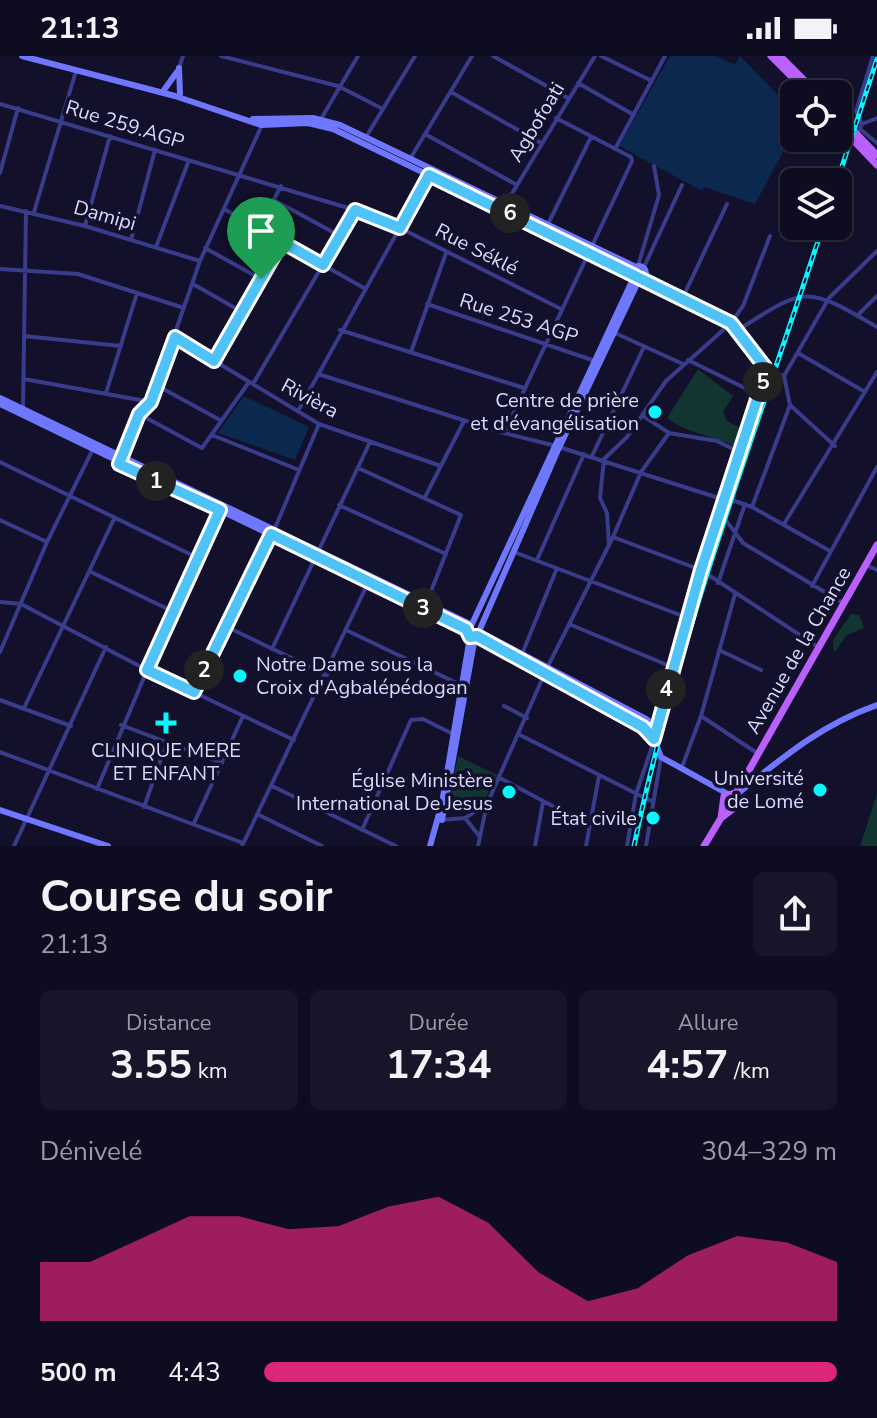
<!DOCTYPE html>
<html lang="fr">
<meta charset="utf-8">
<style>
:root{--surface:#0e0c20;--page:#171529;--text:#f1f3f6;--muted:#9b9ba5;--line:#2e2c3e;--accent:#db2777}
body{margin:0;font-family:"Nunito Sans",sans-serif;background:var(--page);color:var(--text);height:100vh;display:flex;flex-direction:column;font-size:30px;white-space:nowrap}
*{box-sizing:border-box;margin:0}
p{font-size:26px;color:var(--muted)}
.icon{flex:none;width:44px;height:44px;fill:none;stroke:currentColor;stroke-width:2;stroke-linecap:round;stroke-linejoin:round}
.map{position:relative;height:790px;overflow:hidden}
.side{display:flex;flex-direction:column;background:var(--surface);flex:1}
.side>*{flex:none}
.fabs{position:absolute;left:780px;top:24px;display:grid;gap:16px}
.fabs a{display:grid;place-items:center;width:72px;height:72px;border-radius:12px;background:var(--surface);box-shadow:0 2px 6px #0004,0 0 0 2px var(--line);font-size:40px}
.pin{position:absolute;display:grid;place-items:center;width:68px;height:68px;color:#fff;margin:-82px -34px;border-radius:50% 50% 50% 0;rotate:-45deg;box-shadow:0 0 8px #0007}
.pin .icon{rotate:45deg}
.km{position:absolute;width:40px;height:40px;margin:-20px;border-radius:50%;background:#222;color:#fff;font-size:22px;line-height:40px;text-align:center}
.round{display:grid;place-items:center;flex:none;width:84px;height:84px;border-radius:12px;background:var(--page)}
.overview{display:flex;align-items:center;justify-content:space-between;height:136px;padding:0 40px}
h1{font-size:44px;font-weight:700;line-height:60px}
.figures{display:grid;grid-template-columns:repeat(3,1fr);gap:12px;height:136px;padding:8px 40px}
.figures div{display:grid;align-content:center;border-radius:12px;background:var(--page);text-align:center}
.figures b{font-size:40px;font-weight:700}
.figures small{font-size:22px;font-weight:400}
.figures p{font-size:22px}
.chart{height:224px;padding:16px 40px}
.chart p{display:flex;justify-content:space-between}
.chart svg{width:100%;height:144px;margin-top:8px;fill:var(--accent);opacity:.7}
ul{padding:0 40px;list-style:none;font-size:26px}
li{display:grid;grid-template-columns:128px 96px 1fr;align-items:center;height:60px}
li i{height:20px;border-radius:10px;background:var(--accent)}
.status{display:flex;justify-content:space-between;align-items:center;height:56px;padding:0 40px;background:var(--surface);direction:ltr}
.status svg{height:22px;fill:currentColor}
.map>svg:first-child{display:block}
.green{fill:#123531}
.water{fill:#0b284f}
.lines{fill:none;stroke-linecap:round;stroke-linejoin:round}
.street{stroke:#393c8b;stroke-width:4}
.secondary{stroke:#7077ff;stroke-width:6}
.primary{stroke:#b960ff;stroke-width:7}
.rail-casing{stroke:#05f8ff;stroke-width:5}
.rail{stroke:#12102b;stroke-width:2;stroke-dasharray:6;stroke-linecap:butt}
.route-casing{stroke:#fff;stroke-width:16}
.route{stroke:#4fc3f7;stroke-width:10}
.poi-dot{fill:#05f8ff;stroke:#12102b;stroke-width:3}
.labels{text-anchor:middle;stroke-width:7;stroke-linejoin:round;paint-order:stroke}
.street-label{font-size:20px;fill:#dbd9ff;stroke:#12102b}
.poi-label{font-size:20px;fill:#dbd9ff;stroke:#12102b;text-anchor:end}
</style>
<div class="status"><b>21:13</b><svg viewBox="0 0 49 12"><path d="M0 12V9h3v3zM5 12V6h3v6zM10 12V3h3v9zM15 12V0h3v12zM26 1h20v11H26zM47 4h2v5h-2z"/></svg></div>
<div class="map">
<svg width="877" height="790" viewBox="0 0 877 790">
<rect width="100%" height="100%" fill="#12102b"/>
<!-- green -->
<path class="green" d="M698,313L733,340L723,356L727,365L744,374L736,391C713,379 687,378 667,362Z
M851,558L859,559L864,572L847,579L834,597L833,584Z
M458,700L497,719L481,751L448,745Z
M877,738V790H860Z"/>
<!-- water -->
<path class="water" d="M670,0H716L735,9L740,0L794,55V76L755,148L704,131L702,135L619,90Z
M244,340L309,371L295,404L218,377Z"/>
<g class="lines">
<!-- street -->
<path class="street" d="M221,0L338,30L381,52
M493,0L568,42
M601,0L652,25
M179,12L183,0
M578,27L634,59
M451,36L541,87
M0,48L355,154L400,172L561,253
M321,63L358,0
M862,68L856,55L873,0
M860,73L877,87
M425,78L517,129
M856,80L862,68L877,62
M366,81L415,0
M615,93L665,0
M410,103L472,0
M0,117L18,52
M274,144L340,180
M505,149L595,0
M0,150L85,170L200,205
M224,153L364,232
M34,156L76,15
M548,168L591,81
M85,170L110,80
M259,172L281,130
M131,184L155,94
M156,191L189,104
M205,192L261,223
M638,210L659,139L654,110
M644,211L682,129
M0,213L78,218L184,252
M646,218L685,238
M644,222L731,267L766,315L701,514L657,671
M193,228L242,256
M683,241L727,148
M427,248L595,305
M858,259L877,240
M340,274L524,332
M735,276C806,230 805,229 877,271
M615,277L683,308
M24,280L121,290
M175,281L319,368L441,410
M411,296L446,197
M798,297L865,336
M688,304L759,339
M214,305L282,186
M766,315L784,320
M318,318L504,377L552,389
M24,323L151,346
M253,328L355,154
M158,330L220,364
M106,337L137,237
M790,349L835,390
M23,352L26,155
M298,355L429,119
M139,358L202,392L249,326
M642,359L669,377L717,385L739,396
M504,377L632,105L631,101L556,62
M212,379L299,414
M559,391L725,444
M592,400L644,291
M121,402L139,358L151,346L200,205L262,69
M0,406L196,501
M358,412L461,459L426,548
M425,441L464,365
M726,442L752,451L830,495
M339,449L446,498
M752,451L790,349L784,320L829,242L877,195
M721,458L743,487L843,547
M0,464L47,486
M784,468L877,316
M275,472L319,368
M613,481L701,514L818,591
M609,489L607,457L600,442L604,403L627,381L666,325L731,267L743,250L770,180
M514,496L688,562
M537,504L584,398
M865,509L877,514
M89,515L172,555
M718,527L745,448
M812,530L877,411
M0,546L21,548L147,614L294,684
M569,568L672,611
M225,570L327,619
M348,575L461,629
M272,593L370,386
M719,594L761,614
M0,596L47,486L92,395
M522,598L557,512
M547,612L613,481L641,416L669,377
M194,636L270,480
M0,644L71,670
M504,650L527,662
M24,652L114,463
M701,660L757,697
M121,669L222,707
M520,679L651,745
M0,696L243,787
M682,711L701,660L735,538
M500,722L590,770
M272,730L396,790
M97,733L172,555L220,454
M144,751L167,686
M259,759L322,790
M465,762L480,781
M442,764L465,762L487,748
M194,767L243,660
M362,774L411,664L423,663L453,678
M14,790L106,591
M242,790L368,527
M478,790L487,748L544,619
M535,790L543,746
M586,790L599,720
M627,790L636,738L654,685
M646,790L661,701"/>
<!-- secondary -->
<path class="secondary" d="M22,0L175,40L261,69L308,67L333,73L632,217
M179,12L180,38
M164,34L177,16
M253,63L313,62L340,69L636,211
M632 217a7 7 0 1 1 14 0a7 7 0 1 1-14 0Z
M0,342L470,568
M0,348L466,573
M472,568L634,221
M468,570L470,581L477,580L643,671L654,683L661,701L726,737
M480,573L557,396L639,224
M480,576L646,663L657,671L654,683
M737,738C782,702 822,668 877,649
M0,754L108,790
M442,764L475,581
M430,790L442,747L470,581"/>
<!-- primary -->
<path class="primary" d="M771,0L809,38
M780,0L818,38
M838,59L877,99
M838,68L877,109
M736,737L877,489
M704,790L721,762L738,749L736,737L724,740L721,762"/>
<defs>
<path id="rail" d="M837,126L877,3
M634,790C678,579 756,375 823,170"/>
</defs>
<!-- rail casing -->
<use href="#rail" class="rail-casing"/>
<!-- rail -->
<use href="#rail" class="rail"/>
</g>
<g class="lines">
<defs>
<path id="route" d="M429,119L731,267L765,311L764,322L701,514L654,683L643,671L477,580L470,581L466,573L271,478L194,636L147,614L220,454L119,408L139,358L151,346L175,281L214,305L282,186L323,209L355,154L400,172Z"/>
</defs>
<!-- route casing -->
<use href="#route" class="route-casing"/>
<!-- route -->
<use href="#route" class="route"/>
</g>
<!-- markers -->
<g class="poi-dot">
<circle cx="655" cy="356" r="8"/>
<circle cx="240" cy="620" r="8"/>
<path d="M162 655h8v8h8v8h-8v8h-8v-8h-8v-8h8z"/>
<circle cx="820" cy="734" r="8"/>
<circle cx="509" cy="736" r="8"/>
<circle cx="653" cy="762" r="8"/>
</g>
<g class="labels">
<!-- street labels -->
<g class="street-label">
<text transform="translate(536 66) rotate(-59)" y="7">Agbofoati</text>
<text transform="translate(125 68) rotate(17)" y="7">Rue 259.AGP</text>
<text transform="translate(105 159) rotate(16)" y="7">Damipi</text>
<text transform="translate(477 193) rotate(27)" y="7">Rue Séklé</text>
<text transform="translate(519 262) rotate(18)" y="7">Rue 253 AGP</text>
<text transform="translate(310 342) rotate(28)" y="7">Rivièra</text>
<text transform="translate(798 594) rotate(-60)" y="7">Avenue de la Chance</text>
</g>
<!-- poi labels -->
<g class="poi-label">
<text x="639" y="351">Centre de prière<tspan x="639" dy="23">et d'évangélisation</tspan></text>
<text x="256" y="615" text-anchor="start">Notre Dame sous la<tspan x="256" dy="23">Croix d'Agbalépédogan</tspan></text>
<text x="166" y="701" text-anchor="middle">CLINIQUE MERE<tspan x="166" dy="23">ET ENFANT</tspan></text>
<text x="804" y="729">Université<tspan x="804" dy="23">de Lomé</tspan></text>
<text x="493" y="731">Église Ministère<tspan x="493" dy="23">International De Jesus</tspan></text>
<text x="637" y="769">État civile</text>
</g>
</g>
</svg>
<div class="fabs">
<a><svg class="icon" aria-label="locate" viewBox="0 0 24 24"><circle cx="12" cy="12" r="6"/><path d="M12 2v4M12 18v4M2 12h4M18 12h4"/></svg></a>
<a><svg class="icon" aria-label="layers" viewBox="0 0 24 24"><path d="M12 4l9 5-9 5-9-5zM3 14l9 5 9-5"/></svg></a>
</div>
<div class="pin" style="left:261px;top:223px;background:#1e9e55"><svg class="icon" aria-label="arrive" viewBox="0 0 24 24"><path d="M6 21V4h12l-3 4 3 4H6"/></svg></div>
<b class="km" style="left:156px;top:425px">1</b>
<b class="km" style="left:204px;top:614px">2</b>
<b class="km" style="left:423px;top:552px">3</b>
<b class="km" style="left:666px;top:633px">4</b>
<b class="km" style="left:763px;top:326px">5</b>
<b class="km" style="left:510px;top:157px">6</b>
</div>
<section class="side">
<div class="overview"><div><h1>Course du soir</h1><p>21:13</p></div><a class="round"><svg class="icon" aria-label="share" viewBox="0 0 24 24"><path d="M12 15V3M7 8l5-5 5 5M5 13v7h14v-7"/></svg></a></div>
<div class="figures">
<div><p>Distance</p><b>3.55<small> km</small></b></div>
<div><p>Durée</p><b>17:34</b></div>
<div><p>Allure</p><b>4:57<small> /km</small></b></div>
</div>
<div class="chart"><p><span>Dénivelé</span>304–329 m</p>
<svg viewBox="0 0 160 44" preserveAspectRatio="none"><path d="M0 44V26L10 26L20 19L30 12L40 12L50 16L60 15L70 9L80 6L90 14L100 29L110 38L120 34L130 24L140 18L150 20L160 26V44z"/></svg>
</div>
<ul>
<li><b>500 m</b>4:43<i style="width:100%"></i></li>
</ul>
</section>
